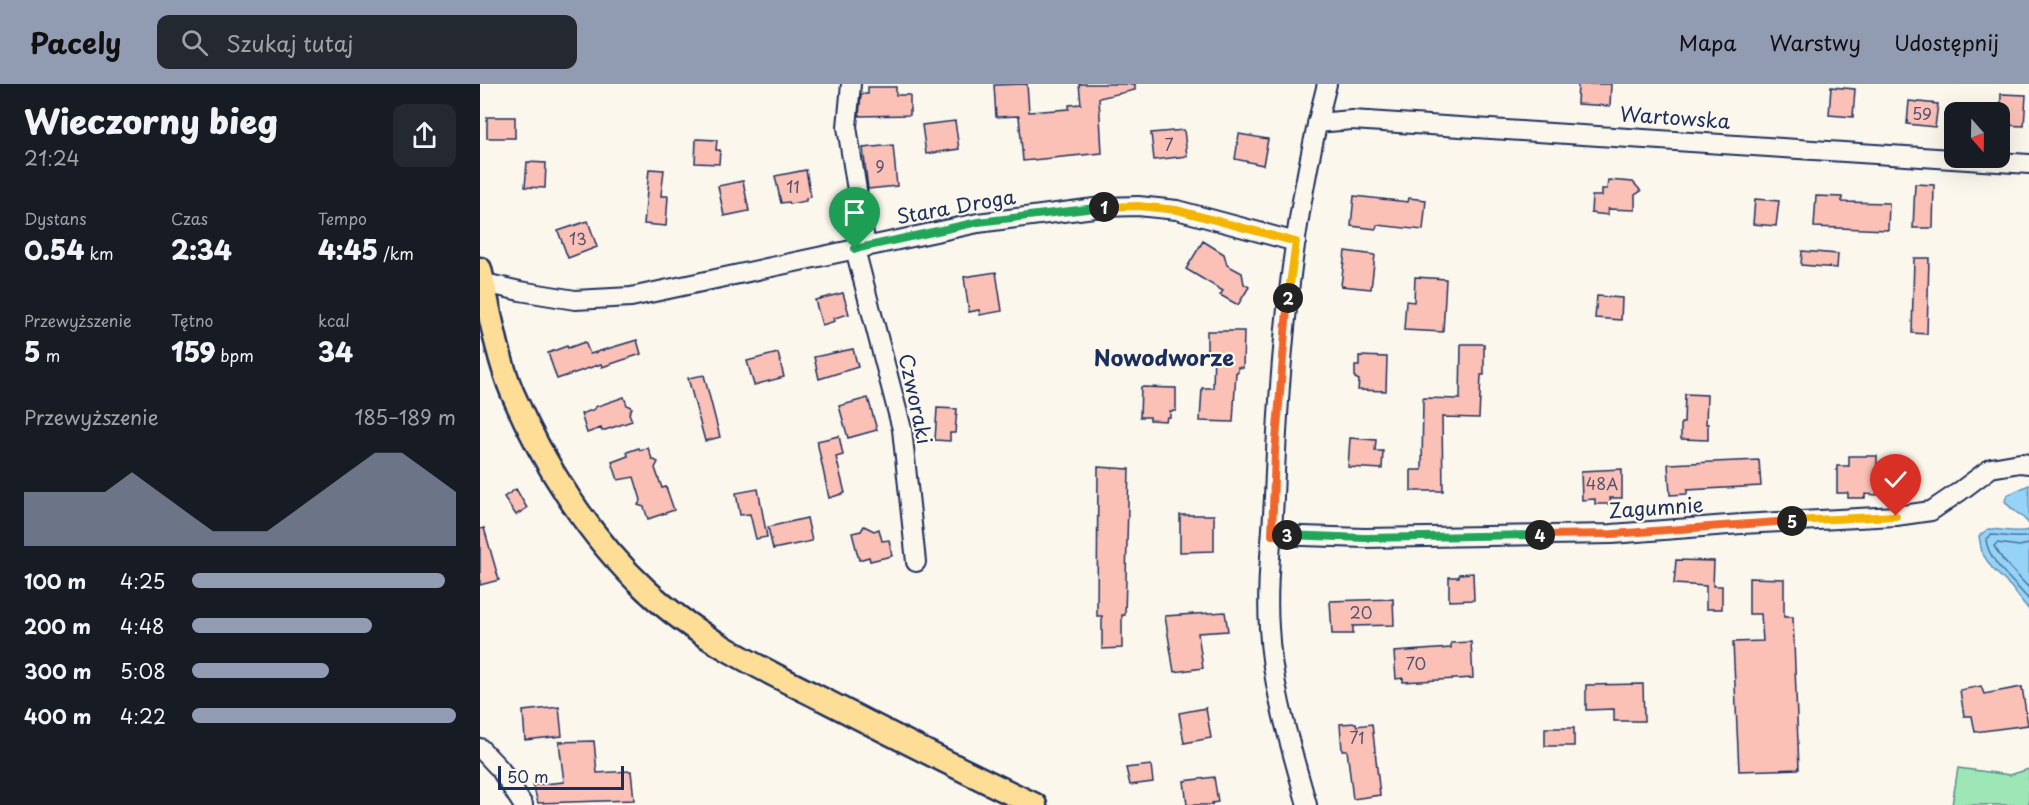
<!DOCTYPE html>
<html lang="pl">
<meta charset="utf-8">
<style>
:root{--surface:#171b24;--page:#242831;--text:#f1f3f6;--muted:#9ea1a6;--accent:#919bb2}
body{margin:0;font-family:"Playpen Sans",sans-serif;background:var(--page);color:var(--text);height:100vh;display:flex;flex-direction:column;font-size:22px;white-space:nowrap}
*{box-sizing:border-box;margin:0}
p{font-size:20px;color:var(--muted)}
.icon{flex:none;width:33px;height:33px;fill:none;stroke:currentColor;stroke-width:2;stroke-linecap:round;stroke-linejoin:round}
.map{position:relative;flex:1;overflow:hidden}
.details{display:flex;flex-direction:column;background:var(--surface);width:480px}
.details>*{flex:none}
.needle{width:39px;rotate:160deg}
.fabs{position:absolute;left:1464px;top:18px;display:grid;gap:12px}
.fabs a{display:grid;place-items:center;width:66px;height:66px;border-radius:12px;background:var(--surface);box-shadow:0 6px 24px #0002;font-size:30px}
.scale{position:absolute;left:18px;bottom:15px;width:126px;box-sizing:border-box;padding-left:6px;border:3px solid #1b2f5e;border-top:0;font-size:16px;line-height:21px;white-space:nowrap;color:#1b2f5e;-webkit-text-stroke:4px #fbf7ec;paint-order:stroke}
.pin{position:absolute;display:grid;place-items:center;width:51px;height:51px;color:#fff;margin:-62px -26px;border-radius:50% 50% 50% 0;rotate:-45deg;box-shadow:0 0 6px #0007}
.pin .icon{rotate:45deg}
.km{position:absolute;width:30px;height:30px;margin:-15px;border-radius:50%;background:#222;color:#fff;font-size:16px;line-height:30px;text-align:center}
.round{display:grid;place-items:center;flex:none;width:63px;height:63px;border-radius:12px;background:var(--page)}
.overview{display:flex;align-items:center;justify-content:space-between;height:102px;padding:0 24px}
h1{font-size:33px;font-weight:800;line-height:45px}
.stats{display:grid;grid-template-columns:repeat(3,1fr);gap:9px;height:102px;padding:6px 24px}
.stats div{display:grid;align-content:center}
.stats b{font-size:26px;font-weight:800}
.stats small{font-size:16px;font-weight:400}
.stats p{font-size:16px}
.chart{height:168px;padding:12px 24px}
.chart p{display:flex;justify-content:space-between}
.chart svg{width:100%;height:108px;margin-top:6px;fill:var(--accent);opacity:.7}
ul{padding:0 24px;list-style:none;font-size:20px}
li{display:grid;grid-template-columns:96px 72px 1fr;align-items:center;height:45px}
li i{height:15px;border-radius:8px;background:var(--accent)}
header{display:flex;align-items:center;gap:36px;box-sizing:border-box;height:84px;padding:0 30px;background:var(--accent);color:#111}
header strong{font-size:28px}
nav{display:flex;gap:33px;margin-inline-start:auto;font-size:21px}
.search{width:420px;height:54px;background:var(--page);display:flex;align-items:center;gap:15px;box-sizing:border-box;padding:0 21px;border-radius:12px;color:var(--muted);font-size:22px}
main{display:flex;flex:1;min-height:0}
.map>svg:first-child{display:block}
.green{fill:#9de6b5;stroke:#5c8a8a;stroke-width:1.5}
.water{fill:#95d4f6;stroke:#6492b9;stroke-width:1.5}
.lines{fill:none;stroke-linecap:round;stroke-linejoin:round}
.shore{stroke:#4c719b;stroke-width:1.5}
.building{fill:#fbc0b6;stroke:#1b2f5e;stroke-width:1.5}
.minor-casing{stroke:#1b2f5e;stroke-width:22}
.major-casing{stroke:#1b2f5e;stroke-width:27}
.minor{stroke:#fbf7ec;stroke-width:18}
.major{stroke:#fedd96;stroke-width:22}
.split-1-casing{stroke:#fff;stroke-width:12}
.split-2-casing{stroke:#fff;stroke-width:12}
.split-3-casing{stroke:#fff;stroke-width:12}
.split-4-casing{stroke:#fff;stroke-width:12}
.split-5-casing{stroke:#fff;stroke-width:12}
.split-6-casing{stroke:#fff;stroke-width:12}
.split-1{stroke:#22a559;stroke-width:8}
.split-2{stroke:#f5b400;stroke-width:8}
.split-3{stroke:#f0652b;stroke-width:8}
.split-4{stroke:#22a559;stroke-width:8}
.split-5{stroke:#f0652b;stroke-width:8}
.split-6{stroke:#f5b400;stroke-width:8}
.labels{text-anchor:middle;stroke-width:4.5;stroke-linejoin:round;paint-order:stroke}
.number-label{font-size:16px;fill:#535374}
.street-label{font-size:20px;fill:#1b2f5e;stroke:#fbf7ec}
.quarter-label{font-size:22px;font-weight:bold;fill:#1b2f5e;stroke:#fbf7ec}
</style>
<header>
<strong>Pacely</strong>
<div class="search"><svg class="icon" aria-label="search" viewBox="0 0 24 24"><circle cx="10" cy="10" r="6"/><path d="M15 15l6 6"/></svg>Szukaj tutaj</div>
<nav><a>Mapa</a><a>Warstwy</a><a>Udostępnij</a></nav>
</header>
<main>
<section class="details">
<div class="overview"><div><h1>Wieczorny bieg</h1><p>21:24</p></div><a class="round"><svg class="icon" aria-label="share" viewBox="0 0 24 24"><path d="M12 15V3M7 8l5-5 5 5M5 13v7h14v-7"/></svg></a></div>
<div class="stats">
<div><p>Dystans</p><b>0.54<small> km</small></b></div>
<div><p>Czas</p><b>2:34</b></div>
<div><p>Tempo</p><b>4:45<small> /km</small></b></div>
</div>
<div class="stats">
<div><p>Przewyższenie</p><b>5<small> m</small></b></div>
<div><p>Tętno</p><b>159<small> bpm</small></b></div>
<div><p>kcal</p><b>34</b></div>
</div>
<div class="chart"><p><span>Przewyższenie</span>185–189 m</p>
<svg viewBox="0 0 160 44" preserveAspectRatio="none"><path d="M0 44V22L10 22L20 22L30 22L40 14L50 22L60 30L70 38L80 38L90 38L100 30L110 22L120 14L130 6L140 6L150 14L160 22V44z"/></svg>
</div>
<ul>
<li><b>100 m</b>4:25<i style="width:96%"></i></li>
<li><b>200 m</b>4:48<i style="width:68%"></i></li>
<li><b>300 m</b>5:08<i style="width:52%"></i></li>
<li><b>400 m</b>4:22<i style="width:100%"></i></li>
</ul>
</section>
<div class="map">
<svg width="1549" height="721" viewBox="0 0 1549 721">
<rect width="100%" height="100%" fill="#fbf7ec"/>
<filter id="ink" filterUnits="userSpaceOnUse"><feTurbulence type="fractalNoise" baseFrequency=".0167" numOctaves="2"/><feDisplacementMap in="SourceGraphic" scale="12" xChannelSelector="R" yChannelSelector="G"/><feConvolveMatrix kernelMatrix="1 2 1 2 8 2 1 2 1" color-interpolation-filters="sRGB"/></filter>
<g filter="url(#ink)">
<!-- green -->
<path class="green" d="M1478,684L1530,691L1549,685V721H1472Z"/>
<!-- water -->
<path class="water" d="M1549,401V440C1542,430 1531,427 1525,417L1527,411Z
M1508,445C1522,445 1536,450 1549,446V526L1531,503L1512,484L1502,469L1499,452Z"/>
<g class="lines">
<!-- shore -->
<path class="shore" d="M1549,452C1536,456 1524,451 1511,451L1506,456C1509,479 1535,498 1549,516
M1549,460L1539,462L1517,459L1514,462L1523,476L1549,504"/>
</g>
<!-- building -->
<path class="building" d="M547,0L549,28L589,25V21L601,20L599,0H655V6L619,14L622,69L543,77L539,32L516,33L514,1Z
M1098,0H1131L1130,22L1097,20Z
M388,3H416V11H430V31L379,32L381,10H388Z
M1351,3L1375,5L1373,33L1349,31Z
M1521,10L1546,11L1544,42L1520,41Z
M1429,17L1458,20L1455,43L1427,40Z
M7,33H35V54H7Z
M475,37L479,65L446,70L442,41Z
M704,46L707,72L674,76L671,49Z
M759,50L788,55L783,81L755,75Z
M216,55L237,56L236,66H240L239,80L215,79Z
M413,61L417,102L388,105L383,64Z
M47,78L66,79L65,104L45,103Z
M169,85L184,86L181,112H188L186,142L164,140Z
M326,86L331,113L326,114V117L310,120L309,118L301,119L295,92Z
M1128,96L1153,98L1161,107L1155,111V126L1128,125V131L1111,129L1112,112H1122V105H1127Z
M263,97L269,127L244,132L238,102Z
M1435,100L1454,101L1453,144H1433Z
M874,112L928,118L929,114L946,116L943,146L897,141L896,145L871,142Z
M1336,112L1362,113V118L1409,119L1408,146L1334,143Z
M1275,115L1299,117L1296,142L1273,140Z
M108,137L117,163L88,174L78,147Z
M723,157L744,170L747,181L762,189L764,200L769,203L758,221L740,211L743,207L706,185Z
M865,167L895,171L891,205L861,202Z
M1322,167L1358,170L1357,184L1321,181Z
M1434,174H1449L1447,250L1432,249Z
M516,188L522,227L500,231L499,226L489,228L484,193Z
M935,193L966,195L963,248L924,246L926,217L934,218Z
M363,209L369,230L354,234L355,237L342,241L335,216Z
M1117,212L1142,214L1141,236L1115,234Z
M727,247H764L763,284L758,283V288H756L753,338L720,337L722,304H733L734,268L727,267Z
M157,256L161,270L122,283L121,280L77,295L68,269L87,262L88,264L105,258L110,270Z
M981,260H1004V291H1001L999,334L962,333L963,407H931V386H942L943,314L980,315Z
M373,265L378,283L339,295L334,273Z
M298,269L304,293L274,301L267,277Z
M879,272L907,273L906,307L878,306L879,296L875,294V282H879Z
M224,291L240,353L225,357L208,294Z
M661,303L696,304V327H690V333H687L686,337L670,336V333H660Z
M1205,310L1227,311L1226,340H1228V356L1201,355V339H1204Z
M144,313L147,321L152,324L149,329L152,337L122,347L121,344L107,349L101,330L115,325V323Z
M388,314L397,346L368,354L359,322Z
M457,324L477,325L475,349H470V357L455,356Z
M359,352L363,371L356,373L365,409L349,414L337,357Z
M870,354L896,356L895,367H903L902,385L868,383Z
M159,364L160,366L168,364L172,375L178,378L175,384L182,404L186,403L194,426L168,435L164,423L158,421L161,416L154,393L138,396L132,378L148,372L147,368Z
M1369,372H1397V411L1385,410V414H1368V409H1357V382H1369Z
M1279,376L1281,402L1207,406V410L1190,411L1188,380Z
M618,383L649,385L645,531H642V564L622,565V532H617Z
M1142,385V414H1130L1131,420H1115V415L1102,416L1101,387Z
M36,405L47,424L36,431L24,413Z
M278,405L287,453L276,455L270,430L260,431L256,409Z
M700,431H734V467L700,468Z
M327,434L332,457L293,465L288,443Z
M384,442L394,447L399,445L402,457L409,456L412,472L390,477L389,473L379,476L372,449L381,447Z
M4,444L19,496L0,501V445Z
M1196,476L1234,477L1233,502H1242V525H1226V502L1194,500Z
M993,489L994,516L969,517V493H979V490Z
M1269,494L1304,495V533H1313L1319,685L1259,687L1253,558L1283,557L1281,530H1269Z
M913,515L914,541L873,542V550H852L850,517Z
M745,528L748,547L718,549L723,584L694,588L685,532Z
M991,558L993,594L923,598V594L916,595L914,568L971,564V559Z
M1163,600L1164,637H1134V625L1106,626V601Z
M1501,602L1504,610L1542,603L1548,641L1495,648L1492,632H1484L1480,606Z
M79,623L82,652L45,656L43,627Z
M726,624L731,654L704,659L699,629Z
M876,639L877,642L892,640L900,711L873,715L867,666H862L860,640Z
M1065,644H1094V662H1065Z
M114,657L117,689L151,687L154,716L58,719L53,701L84,698L79,658Z
M671,681L673,698L650,701L646,684Z
M734,693L738,718L732,719V721H707L704,697Z"/>
<g class="lines">
<defs>
<path id="minor" d="M371,0L367,43L386,163
M837,39L872,36L1549,80
M375,165L422,345L436,478
M0,198L40,207L95,216L151,213L498,139L622,123L658,122L697,126L816,158
M792,451L885,454L1132,450L1261,440L1416,432L1451,427L1479,408L1511,384L1540,379L1549,380
M0,664L20,685L43,721
M827,721C811,663 792,604 789,544C786,501 792,456 794,413C799,275 812,134 847,0"/>
<path id="major" d="M0,185C9,224 17,272 32,308C63,380 109,453 166,506C217,554 282,585 344,616C414,652 484,687 555,721"/>
</defs>
<!-- minor casing -->
<use href="#minor" class="minor-casing"/>
<!-- major casing -->
<use href="#major" class="major-casing"/>
<!-- minor -->
<use href="#minor" class="minor"/>
<!-- major -->
<use href="#major" class="major"/>
</g>
</g>
<g class="lines" filter="url(#ink)">
<defs>
<path id="split-1" d="M375,165L498,138L624,123"/>
<path id="split-2" d="M624,123L658,122L697,126L816,158L808,214"/>
<path id="split-3" d="M807,451H792L795,368L808,214"/>
<path id="split-4" d="M807,451L885,454L1060,451"/>
<path id="split-5" d="M1060,451L1132,450L1312,437"/>
<path id="split-6" d="M1312,437L1416,432"/>
</defs>
<!-- split-1 casing -->
<use href="#split-1" class="split-1-casing"/>
<!-- split-2 casing -->
<use href="#split-2" class="split-2-casing"/>
<!-- split-3 casing -->
<use href="#split-3" class="split-3-casing"/>
<!-- split-4 casing -->
<use href="#split-4" class="split-4-casing"/>
<!-- split-5 casing -->
<use href="#split-5" class="split-5-casing"/>
<!-- split-6 casing -->
<use href="#split-6" class="split-6-casing"/>
<!-- split-1 -->
<use href="#split-1" class="split-1"/>
<!-- split-2 -->
<use href="#split-2" class="split-2"/>
<!-- split-3 -->
<use href="#split-3" class="split-3"/>
<!-- split-4 -->
<use href="#split-4" class="split-4"/>
<!-- split-5 -->
<use href="#split-5" class="split-5"/>
<!-- split-6 -->
<use href="#split-6" class="split-6"/>
</g>
<g class="labels">
<!-- number labels -->
<g class="number-label">
<text x="1442" y="36">59</text>
<text x="689" y="67">7</text>
<text x="400" y="89">9</text>
<text x="313" y="109">11</text>
<text x="98" y="161">13</text>
<text x="1122" y="406">48A</text>
<text x="881" y="535">20</text>
<text x="936" y="586">70</text>
<text x="877" y="660">71</text>
</g>
<!-- street labels -->
<g class="street-label">
<text transform="translate(1195 34) rotate(4)" y="7">Wartowska</text>
<text transform="translate(476 123) rotate(-10)" y="7">Stara Droga</text>
<text transform="translate(435 315) rotate(78)" y="7">Czworaki</text>
<text transform="translate(1176 424) rotate(-4)" y="7">Zagumnie</text>
</g>
<!-- quarter labels -->
<g class="quarter-label">
<text x="684" y="282">Nowodworze</text>
</g>
</g>
</svg>
<div class="fabs">
<a><svg class="needle" viewBox="-14 -14 28 28"><path d="M0-13l5 13h-10z" fill="#e53935"/><path d="M0 13l5-13h-10z" fill="#9ea1a6"/></svg></a>
</div>
<div class="scale">50 m</div>
<div class="pin" style="left:375px;top:165px;background:#1e9e55"><svg class="icon" aria-label="arrive" viewBox="0 0 24 24"><path d="M6 21V4h12l-3 4 3 4H6"/></svg></div>
<div class="pin" style="left:1416px;top:432px;background:#d93025"><svg class="icon" aria-label="check" viewBox="0 0 24 24"><path d="M5 12l5 5 9-10"/></svg></div>
<b class="km" style="left:624px;top:123px">1</b>
<b class="km" style="left:808px;top:214px">2</b>
<b class="km" style="left:807px;top:451px">3</b>
<b class="km" style="left:1060px;top:451px">4</b>
<b class="km" style="left:1312px;top:437px">5</b>
</div>
</main>
